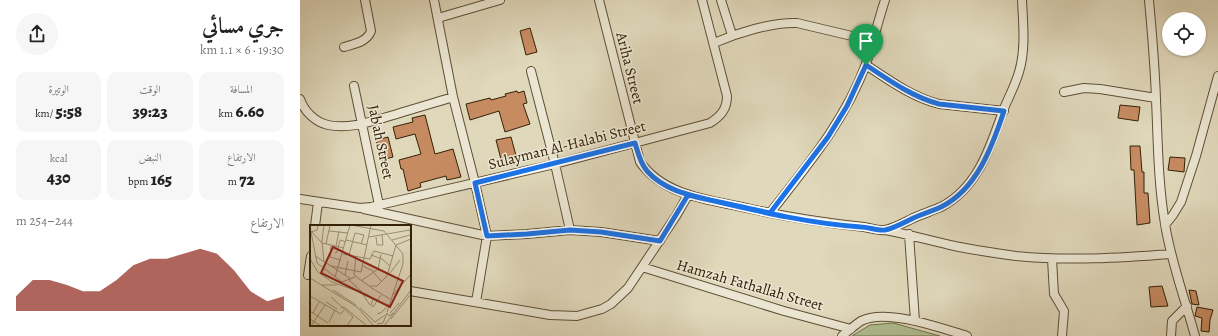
<!DOCTYPE html>
<html lang="ar">
<meta charset="utf-8">
<style>
:root{--surface:#fff;--page:#f6f6f6;--text:#222;--muted:#767676;--accent:#8f2418}
body{margin:0;font-family:Alegreya,Amiri,serif;background:var(--page);color:var(--text);direction:rtl;height:100vh;display:flex;flex-direction:column;font-size:15px;white-space:nowrap}
*{box-sizing:border-box;margin:0}
p{font-size:13px;color:var(--muted)}
.icon{flex:none;width:22px;height:22px;fill:none;stroke:currentColor;stroke-width:2;stroke-linecap:round;stroke-linejoin:round}
.map{position:relative;flex:1;overflow:hidden;direction:ltr}
.panel{display:flex;flex-direction:column;background:var(--surface);width:300px}
.panel>*{flex:none}
.controls{position:absolute;left:862px;top:12px;display:grid;gap:8px}
.controls a{display:grid;place-items:center;width:44px;height:44px;border-radius:50%;background:var(--surface);box-shadow:0 1px 3px #0004;font-size:20px}
.pin{position:absolute;display:grid;place-items:center;width:34px;height:34px;color:#fff;margin:-41px -17px;border-radius:50% 50% 50% 0;rotate:-45deg;box-shadow:0 0 4px #0007}
.pin .icon{rotate:45deg}
.round{display:grid;place-items:center;flex:none;width:42px;height:42px;border-radius:21px;background:var(--page)}
.summary{display:flex;align-items:center;justify-content:space-between;height:68px;padding:0 16px}
h1{font-size:22px;font-weight:800;line-height:30px}
.stats{display:grid;grid-template-columns:repeat(3,1fr);gap:6px;height:68px;padding:4px 16px}
.stats div{display:grid;align-content:center;border-radius:10px;background:var(--page);text-align:center}
.stats b{font-size:17px;font-weight:800}
.stats small{font-size:11px;font-weight:400}
.stats p{font-size:11px}
.chart{height:112px;padding:8px 16px}
.chart p{display:flex;justify-content:space-between}
.chart svg{width:100%;height:72px;margin-top:4px;fill:var(--accent);opacity:.7}
main{display:flex;flex:1;min-height:0}
.map>svg:first-child{display:block}
.green{fill:#b0bf92;stroke:#72704c}
.building{fill:#c78b62;stroke:#332107}
.lines{fill:none;stroke-linecap:round;stroke-linejoin:round}
.minor-casing{stroke:#5e4f34;stroke-width:10}
.minor{stroke:#ebe6d3;stroke-width:8}
.route-casing{stroke:#fff;stroke-width:8}
.route{stroke:#1a73e8;stroke-width:5}
.labels{text-anchor:middle;stroke-width:3;stroke-linejoin:round;paint-order:stroke}
.street-label{font-size:15px;fill:#332107;stroke:#ebe6d3}
.inset-road{fill:none;stroke:#9b8f73;stroke-width:1}
.view{fill:#8f2418;fill-opacity:0.15;stroke:#8f2418;stroke-width:2}
.inset-edge{fill:none;stroke:#332107;stroke-width:2}
</style>
<main>
<div class="map">
<svg width="918" height="336" viewBox="0 0 918 336">
<rect width="100%" height="100%" fill="#e0d8bb"/>
<filter id="stains"><feTurbulence type="fractalNoise" baseFrequency=".005" numOctaves="4"/><feColorMatrix values="0 0 0 0 .2 0 0 0 0 .09 0 0 0 0 .02 0 0 0 .5 -.17"/></filter>
<radialGradient id="worn" r=".72"><stop offset=".6" stop-color="#630" stop-opacity="0"/><stop offset="1" stop-color="#630" stop-opacity=".3"/></radialGradient>
<!-- green -->
<path class="green" d="M593,323L640,336H552L570,325Z"/>
<!-- building -->
<path class="building" d="M230,28L237,52L226,55L220,31Z
M217,91L218,93L224,91L227,103L223,104L230,124L205,132L199,111L170,120L166,104L190,98L191,100L206,96L205,94Z
M820,105L840,107L838,121L818,118Z
M125,115L135,154L153,149L161,177L147,180L146,176L120,183L121,187L108,191L103,169H101L99,160L121,154L115,134L96,139L93,127L113,122L112,118Z
M88,137L93,157L82,160L76,140Z
M211,137L218,163L203,167L196,140Z
M830,146H840L842,172H844V193H848L850,223L837,225L834,170H831Z
M870,157L885,158L884,172L868,170Z
M862,286L868,306L851,307L849,287Z
M889,290L896,291L899,305L892,304Z
M897,307L913,310L910,320L909,332L901,331L902,318L895,316Z"/>
<g class="lines">
<defs>
<path id="minor" d="M134,0L153,97L175,183L187,236L176,302
M299,0L340,162C365,197 412,200 451,209C488,217 526,223 564,227C570,228 579,231 585,230C596,228 608,220 618,216C626,213 633,210 641,207C678,188 690,147 703,111C708,98 715,86 719,72C726,49 723,23 722,0
M421,0L432,35
M849,0C852,33 855,67 856,100C858,143 858,182 865,224C871,262 885,299 895,336
M138,18L200,0
M414,43C437,33 472,22 497,23L573,41
M44,47C54,44 67,42 71,31L65,0
M566,65C589,80 612,97 639,104L704,111
M231,71L255,164L270,230
M54,86L79,205
M764,92L784,88L800,89L856,98
M0,99C4,111 15,122 28,125C51,130 75,120 97,114C116,108 134,103 153,97
M0,199L60,208L71,207L255,164L410,123C421,116 427,109 427,96L402,0
M64,209L187,236L227,234L270,230L301,232L360,241
M470,213C506,167 545,121 566,64C573,43 578,21 585,0
M865,225L873,215L881,202L896,156L918,76
M15,226L18,202
M585,230C607,234 628,240 650,245C672,250 694,253 716,256C768,261 819,258 871,254
M609,234L615,321
M752,259L754,294L764,311L762,336
M342,267L484,311L551,329
M8,275L11,256
M110,291L250,315L277,316L302,309L311,304L328,288L376,216L388,195
M542,336C548,331 555,325 561,321C586,308 641,328 667,336
M871,336L872,321L887,306"/>
</defs>
<!-- minor casing -->
<use href="#minor" class="minor-casing"/>
<!-- minor -->
<use href="#minor" class="minor"/>
</g>
<g class="lines">
<defs>
<path id="route" d="M566,65L547,106L528,137L470,213C453,209 436,206 419,202C393,196 366,192 347,171C340,163 338,153 335,143L175,183L187,236L227,234L270,230L301,232L360,241L388,195C445,208 502,223 561,227C568,227 578,231 585,230C596,228 608,220 618,216C626,213 634,210 641,207C677,189 692,147 704,111L639,104C612,97 589,80 566,65"/>
</defs>
<!-- route casing -->
<use href="#route" class="route-casing"/>
<!-- route -->
<use href="#route" class="route"/>
</g>
<g class="labels">
<!-- street labels -->
<g class="street-label">
<text transform="translate(330 68) rotate(76)" y="5">Ariha Street</text>
<text transform="translate(81 142) rotate(78)" y="5">Jab'ah Street</text>
<text transform="translate(267 145) rotate(-14)" y="5">Sulayman Al-Halabi Street</text>
<text transform="translate(450 285) rotate(16)" y="5">Hamzah Fathallah Street</text>
</g>
</g>
<!-- overview -->
<g transform="translate(10 225)">
<rect width="101" height="101" fill="#e0d8bb"/>
<path class="inset-road" d="M41,0L74,6L93,29V39L77,87M8,1L7,5L1,7L7,38L32,57L45,52M0,5L12,18L34,23M19,6L38,8M59,12L100,5M66,12L67,20H73L72,10M36,15L57,20M82,15L100,10M16,19L20,0M21,20L20,32L31,35M26,21L29,6M25,28L27,27L30,15L36,17M33,29L60,34L64,26L83,31M39,30L45,8L54,10L51,19M61,30L72,34L80,41M5,31L21,41L51,47L61,0M46,31L44,50L59,61H67L77,51L86,20L101,14L100,5M0,34L8,47L22,57L58,70L63,74L61,80L63,82L71,70M14,37L12,16L14,0M21,41L41,54M53,41L65,47M64,48L72,57M80,48L90,35M35,50L38,36M25,52L40,0M0,53L47,82L64,101M39,55L53,68M51,56L68,44L71,29M12,60H27M60,62L80,74M23,65L46,80M52,68L60,80M0,71L31,89L34,85M82,71L101,49M21,72L43,92L37,101M16,77L27,84M31,83L34,82L57,101M50,83L65,97L75,90M0,86L18,98M3,88L9,77M80,88L89,78M67,89L72,87L79,79M0,94L11,101M81,94L101,69M19,97L25,85M67,99L73,98L77,88L79,91L83,88M1,101L15,80M74,101L101,65"/>
<path class="view" d="M23,22L93,56L80,82L11,48Z"/>
<rect width="101" height="101" class="inset-edge"/>
</g>
<rect width="100%" height="100%" filter="url(#stains)"/>
<rect width="100%" height="100%" fill="url(#worn)"/>
</svg>
<div class="controls">
<a><svg class="icon" aria-label="locate" viewBox="0 0 24 24"><circle cx="12" cy="12" r="6"/><path d="M12 2v4M12 18v4M2 12h4M18 12h4"/></svg></a>
</div>
<div class="pin" style="left:566px;top:65px;background:#1e9e55"><svg class="icon" aria-label="arrive" viewBox="0 0 24 24"><path d="M6 21V4h12l-3 4 3 4H6"/></svg></div>
</div>
<section class="panel">
<div class="summary"><div><h1>جري مسائي</h1><p>19:30 · 6 × 1.1 km</p></div><a class="round"><svg class="icon" aria-label="share" viewBox="0 0 24 24"><path d="M12 15V3M7 8l5-5 5 5M5 13v7h14v-7"/></svg></a></div>
<div class="stats">
<div><p>المسافة</p><b>6.60<small> km</small></b></div>
<div><p>الوقت</p><b>39:23</b></div>
<div><p>الوتيرة</p><b>5:58<small> /km</small></b></div>
</div>
<div class="stats">
<div><p>الارتفاع</p><b>72<small> m</small></b></div>
<div><p>النبض</p><b>165<small> bpm</small></b></div>
<div><p>kcal</p><b>430</b></div>
</div>
<div class="chart"><p><span>الارتفاع</span>244–254 m</p>
<svg viewBox="0 0 160 44" preserveAspectRatio="none"><path d="M0 44V35L10 25L20 25L30 28L40 32L50 32L60 25L70 16L80 12L90 12L100 9L110 6L120 9L130 19L140 32L150 38L160 35V44z"/></svg>
</div>
</section>
</main>
